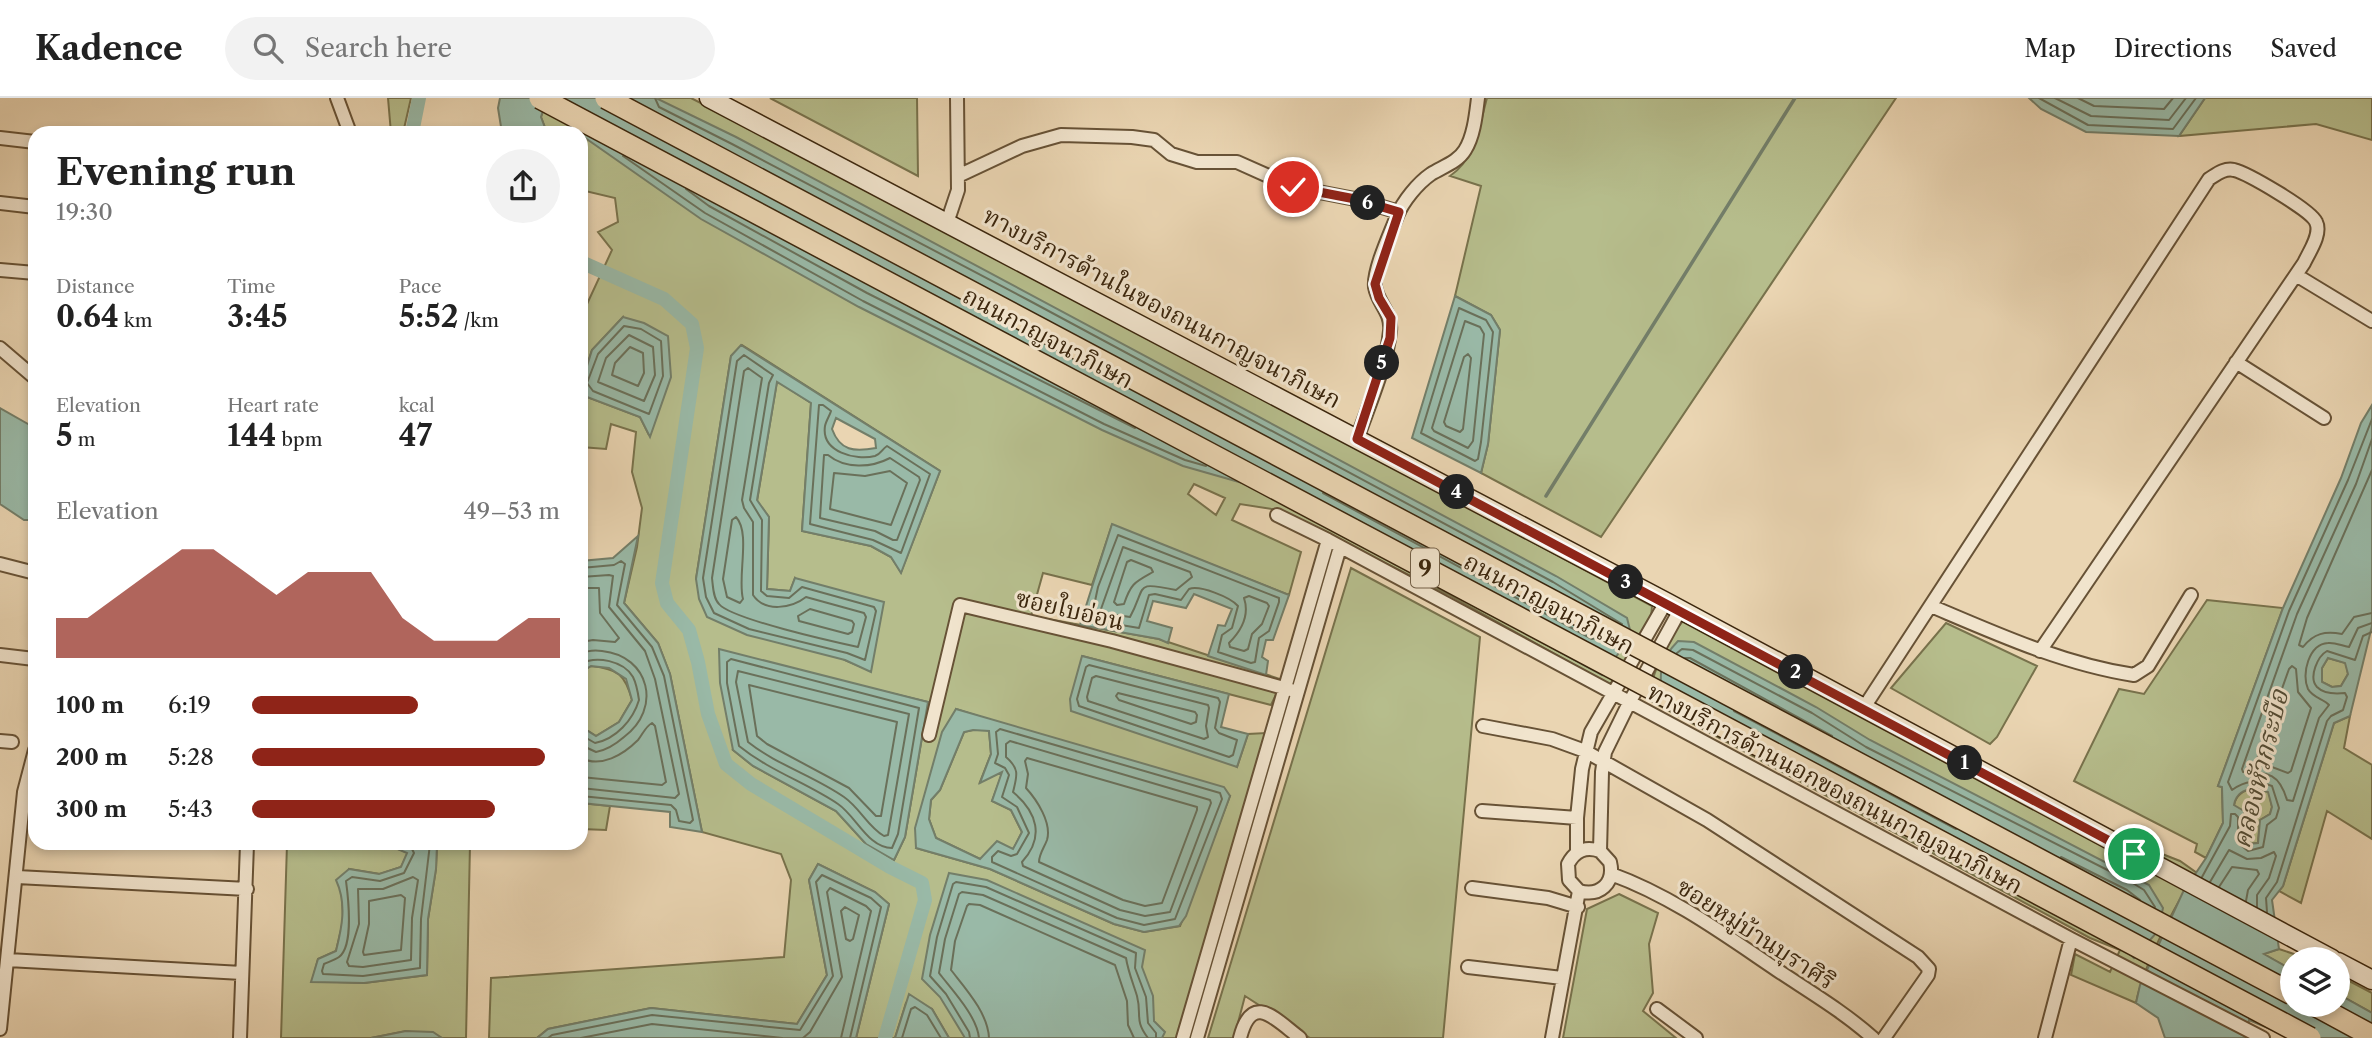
<!DOCTYPE html>
<meta charset="utf-8">
<style>
:root{--surface:#fff;--page:#f2f2f2;--text:#222;--muted:#767676;--line:#e0e0e0;--accent:#8f2418}
body{margin:0;font-family:"Libre Caslon Text","Noto Serif Thai",serif;background:var(--page);color:var(--text);height:100vh;display:flex;flex-direction:column;font-size:26px;white-space:nowrap}
*{box-sizing:border-box;margin:0}
p{font-size:23px;color:var(--muted)}
.icon{flex:none;width:38px;height:38px;fill:none;stroke:currentColor;stroke-width:2;stroke-linecap:round;stroke-linejoin:round}
.map{position:relative;flex:1;overflow:hidden}
.details{position:absolute;left:28px;top:28px;width:560px;height:724px;display:flex;flex-direction:column;background:var(--surface);border-radius:21px;box-shadow:0 4px 10px #0003}
.details>*{flex:none}
.controls{position:absolute;left:2280px;top:849px;display:grid;gap:14px}
.controls a{display:grid;place-items:center;width:70px;height:70px;border-radius:50%;background:var(--surface);box-shadow:0 4px 10px #0003;font-size:35px}
.pin{position:absolute;display:grid;place-items:center;width:60px;height:60px;color:#fff;margin:-30px;border:4px solid #fff;border-radius:50%;box-shadow:0 2px 7px #0007}
.km{position:absolute;width:35px;height:35px;margin:-18px;border-radius:50%;background:#222;color:#fff;font-size:19px;line-height:35px;text-align:center}
.round{display:grid;place-items:center;flex:none;width:74px;height:74px;border-radius:37px;background:var(--page)}
.summary{display:flex;align-items:center;justify-content:space-between;height:119px;padding:0 28px}
h1{font-size:38px;font-weight:700;line-height:52px}
.metrics{display:grid;grid-template-columns:repeat(3,1fr);gap:10px;height:119px;padding:7px 28px}
.metrics div{display:grid;align-content:center}
.metrics b{font-size:30px;font-weight:700}
.metrics small{font-size:19px;font-weight:400}
.metrics p{font-size:19px}
.chart{height:196px;padding:14px 28px}
.chart p{display:flex;justify-content:space-between}
.chart svg{width:100%;height:126px;margin-top:7px;fill:var(--accent);opacity:.7}
ul{padding:0 28px;list-style:none;font-size:23px}
li{display:grid;grid-template-columns:112px 84px 1fr;align-items:center;height:52px}
li i{height:18px;border-radius:9px;background:var(--accent)}
header{display:flex;align-items:center;gap:42px;box-sizing:border-box;height:98px;padding:0 35px;background:var(--surface);border-bottom:2px solid var(--line)}
header strong{font-size:33px}
nav{display:flex;gap:38px;margin-inline-start:auto;font-size:24px}
.search{width:490px;height:63px;background:var(--page);display:flex;align-items:center;gap:18px;box-sizing:border-box;padding:0 24px;border-radius:38px;color:var(--muted);font-size:26px}
.map>svg:first-child{display:block}
.green{fill:#b6bd8c;stroke:#78724c;stroke-width:2;fill-rule:evenodd}
.water{fill:#99b9a7;stroke:#737e69;stroke-width:2;fill-rule:evenodd}
.lines{fill:none;stroke-linecap:round;stroke-linejoin:round}
.shore{stroke:#6a705a;stroke-width:2}
.stream{stroke:#737e69;stroke-width:3.5}
.canal{stroke:#99b9a7;stroke-width:14}
.street-casing{stroke:#675236;stroke-width:16}
.secondary-casing{stroke:#3b260d;stroke-width:21}
.highway-casing{stroke:#3b260d;stroke-width:24}
.street{stroke:#f1e4cd;stroke-width:12}
.secondary{stroke:#f1e4cd;stroke-width:18}
.highway{stroke:#ead5b2;stroke-width:21}
.highway-bridge-casing{stroke:#3b260d;stroke-width:24;stroke-linecap:butt}
.highway-bridge{stroke:#ead5b2;stroke-width:21}
.route-casing{stroke:#fff;stroke-width:14}
.route{stroke:#8f2418;stroke-width:9}
.labels{text-anchor:middle;stroke-width:6;stroke-linejoin:round;paint-order:stroke}
.shield{fill:#f1e4cd;stroke:#725f47;stroke-width:2}
.shield-label{font-size:23px;font-weight:bold;fill:#3b260d}
.street-label{font-size:24px;fill:#3b260d;stroke:#f1e4cd}
.water-label{font-size:26px;font-style:italic;fill:#524b34;stroke:#f1e4cd}
</style>
<header>
<strong>Kadence</strong>
<div class="search"><svg class="icon" aria-label="search" viewBox="0 0 24 24"><circle cx="10" cy="10" r="6"/><path d="M15 15l6 6"/></svg>Search here</div>
<nav><a>Map</a><a>Directions</a><a>Saved</a></nav>
</header>
<div class="map">
<svg width="2372" height="940" viewBox="0 0 2372 940">
<rect width="100%" height="100%" fill="#ead5b2"/>
<filter id="stains"><feTurbulence type="fractalNoise" baseFrequency=".00286" numOctaves="4"/><feColorMatrix values="0 0 0 0 .2 0 0 0 0 .09 0 0 0 0 .02 0 0 0 .5 -.17"/></filter>
<radialGradient id="worn" r=".72"><stop offset=".6" stop-color="#630" stop-opacity="0"/><stop offset="1" stop-color="#630" stop-opacity=".3"/></radialGradient>
<!-- green -->
<path class="green" d="M388,0H411L403,35H391Z
M547,0H691L969,143L1652,508L1651,520L1610,587L1447,496L1278,412L1240,406L1232,422L1301,454L1289,497L1112,427L1092,487L1043,475L1031,518L1159,541L1283,582L1271,607L1082,558L1237,669L1248,636L1266,635L1180,940H949L932,911L906,905L895,940H856L889,806L875,794L818,766L809,782L827,877L797,926L651,910L548,931L537,940H489L491,880L784,859L791,782L781,756L702,734L670,576L658,545L624,505L637,449L642,410L632,374L636,334L611,326L606,351L581,349V287L587,299L640,319L649,337L623,219L592,252L581,285V219L612,152L598,134L618,124L615,100L581,92V35H547L541,19ZM742,247L940,373L901,474L891,459L871,448L802,433L811,305L777,283L757,403L769,419L767,491L790,493L795,480L871,573L845,562L696,481L731,258ZM1194,386L1225,400L1216,417L1188,396ZM861,588L928,604L905,739L894,762L866,746L836,713L753,668L733,652ZM956,611L1230,698L1180,828L1144,834L1114,826L990,771L916,750Z
M770,0H917L918,78Z
M1487,0H1896L1601,439L1481,375L1488,346L1500,232L1491,217L1455,198L1481,88L1450,78C1476,60 1479,29 1487,0Z
M2205,0H2372V42L2316,26L2179,38Z
M1351,470L1480,539L1443,940H1310L1245,898L1234,940H1208Z
M2207,502L2283,510L2218,688L2222,689L2223,725L2206,760L2195,754L2197,746L2074,683L2119,591L2144,596Z
M1683,523L2137,765L2152,752L2180,763L2197,775C2175,805 2143,869 2136,905L2071,877L2075,856L2110,874L2120,852L2090,840L1647,601C1654,574 1664,544 1683,523Z
M1946,525L2037,568L1997,639L1990,646L1891,590Z
M2328,560L2346,565L2348,576L2341,588L2332,589L2322,584V570Z
M591,568C618,571 625,576 632,602L619,624L596,638L585,631L581,621V574Z
M2350,618L2344,650L2372,667V741L2327,713L2301,805L2279,793L2283,788L2334,625Z
M973,632H989L991,656L980,684L1003,673L992,703L1011,712L1022,734L1013,752L980,761L936,740L929,721L931,702L940,692L964,634Z
M2254,690L2269,694L2272,709L2270,716L2260,722L2258,745L2247,746L2244,741L2246,723L2234,707C2236,696 2244,692 2254,690Z
M581,705L610,708L606,732L581,731Z
M287,746H351L352,749C375,742 387,746 408,755L401,769L380,776L349,771L342,794L343,823L336,853L318,861L312,883L364,885L427,877L428,821L436,771L437,746H470L466,940H442L406,933L371,940H281Z
M1619,796L1658,815L1649,846L1653,895L1643,913L1676,940H1563L1587,811Z
M2279,851L2309,861H2292V872L2263,856Z
M2338,877L2372,895V915L2338,896Z"/>
<!-- water -->
<path class="water" d="M500,0H547L541,19L547,35H502L498,10Z
M555,0H656L736,39L1556,478L1627,520L1630,532L1618,556L1602,577L1260,390L1183,368L1102,332L859,209L701,121L581,37V35L552,17Z
M2029,0H2205L2179,38L2086,34L2041,11Z
M1455,198L1491,217L1500,232L1488,346L1481,375L1412,340Z
M623,219L644,225L668,238L671,279L650,339L640,319L587,299L581,287L592,252Z
M741,247L940,373L901,475L891,459L871,448L802,433L811,305L777,284L757,402L769,419L767,491L790,493L795,480L884,504L871,574L845,562L747,537L707,519L699,501L696,481L731,258ZM836,320L875,341L876,350C854,354 840,353 832,331Z
M2372,307V528L2350,618L2334,625L2283,788L2272,802L2279,851L2264,856L2292,872V906H2338V896L2372,915V940H2292L2249,922L2246,940H2165L2158,920L2136,905L2140,887L2183,794L2206,760L2223,725L2222,689L2218,688L2283,510L2341,380L2361,325ZM2328,560L2345,565L2348,576L2341,588L2332,589L2322,584V570ZM2254,690L2268,694L2272,709L2270,716L2260,722L2258,745L2248,746L2245,741L2244,713L2234,707C2236,695 2244,692 2254,690Z
M0,310L35,330V422H24L0,406Z
M1112,426L1289,497L1273,542H1266L1262,559L1268,563L1266,577L1208,558L1218,527L1225,528L1232,511L1194,496L1186,510L1153,503L1147,523L1172,530L1168,545L1159,541L1080,527Z
M638,438L624,505L658,545L670,576L702,734L670,729V714L581,705V621L585,631L596,638L619,624L632,602L626,581L609,570L591,568L581,574V463L613,460Z
M1678,543L1694,544L1816,609L1870,642L2149,787L2163,810L2158,833L2134,860L2118,844L1663,604C1659,578 1658,563 1678,543Z
M719,551L928,604L905,739L894,762L866,746L836,713L753,668L733,652L720,585Z
M1082,558L1229,596L1221,629L1248,636L1237,669L1071,613L1070,601Z
M956,611L1224,689L1230,698L1186,818L1179,828L1144,834L1114,826L990,771L916,750L915,730L942,634ZM973,632L989,633L991,656L980,685L1002,674L992,703L1011,712L1022,734L1013,751L997,743L980,761L936,740L929,721L931,702L940,692L964,634Z
M386,746H437L436,771L428,821L427,877L364,885L311,884L318,861L336,853C342,829 347,806 336,782L349,771L379,776L401,769L407,755Z
M818,766L875,794L889,806L856,940H537L548,931L651,910L797,926L827,877L809,782Z
M949,775L987,782L1145,852L1142,869L1153,898L1154,923L1165,934L1162,940H965L940,899L922,881L930,837Z
M909,896L932,911L949,940H895Z
M406,933L433,934L442,940H371Z"/>
<g class="lines">
<!-- shore -->
<path class="shore" d="M655,0L659,9L732,46L1030,203L1553,484L1622,526
M2039,0L2088,27L2173,31L2196,0
M2055,0L2091,18L2169,22L2186,0
M2078,0L2094,8L2164,11L2173,0
M623,58L705,115L863,203L1104,326L1185,362L1206,368
M686,91L709,108L867,195L1135,330
M1459,210L1486,222L1493,234L1481,344L1478,361L1475,363L1421,335Z
M1465,223L1480,229L1484,236L1473,343L1468,350L1434,333L1432,330Z
M624,228L641,231L661,243L663,278L649,316L593,293L587,285L598,256Z
M629,237L653,249L655,277L644,303L598,284L606,260Z
M630,249L643,255L644,275L638,288L612,277L615,265Z
M1468,256L1471,260L1463,331L1460,334L1446,328L1444,324L1464,259Z
M744,257L773,277L769,285L750,402L762,422L761,493L767,498L789,500L802,489L874,509L876,513L865,562L847,555L749,531L714,515L706,499L703,480L737,263Z
M748,270L762,280L742,402L744,410L753,424V497C765,515 792,510 806,499L864,515L866,519L858,549C835,544 731,521 719,506C713,500 713,488 712,480L744,273Z
M819,307H823L831,313C830,317 826,323 825,328C821,354 856,363 875,358C881,356 882,351 887,348L930,376L901,455L873,442L810,426Z
M2372,341L2356,386L2297,516L2242,671L2243,674C2269,675 2279,675 2287,702L2293,703L2319,620L2329,607C2324,601 2313,600 2308,591C2301,576 2309,546 2328,545C2335,544 2342,548 2349,549L2358,530L2372,525
M824,357H828C845,371 871,370 890,360L919,379L920,382L897,442H893L875,433L820,420Z
M2372,372L2307,520L2299,547L2303,549C2314,535 2325,533 2342,536L2354,519L2372,515
M890,373L907,385L891,427L830,411L834,375L865,378Z
M1323,395L1592,541L1596,540
M736,419C751,435 737,479 743,501L740,505L727,499L723,481L732,422Z
M1118,437L1279,500V504L1269,533L1259,540L1255,564L1251,565L1218,554L1222,537L1232,530L1238,508C1230,499 1200,487 1189,491L1181,502L1155,496L1149,497L1139,530L1091,522L1098,489Z
M1123,449L1190,474L1192,479L1176,492C1133,483 1147,488 1130,519L1103,515L1101,511Z
M1131,462L1151,470L1153,474C1135,484 1131,485 1124,506L1117,507L1114,504L1127,464Z
M581,470L614,467L621,463L625,466L617,507L652,549L664,578L693,722L690,725L679,723L676,712L671,707L581,698
M581,479L609,477L613,478L609,509L645,553L655,581L679,696L675,700L581,690
M581,490H599L600,515L619,540L615,544L593,542L581,544
M1249,498L1267,505L1269,508L1262,526L1252,536L1248,551L1244,553L1230,549L1229,545C1241,533 1250,518 1244,500Z
M810,511L852,523L854,526L852,534L848,536L799,523L798,518Z
M1677,555L1682,551L1693,552L1812,615L1866,649L2131,784L2144,792L2155,809
M581,556C588,552 594,552 602,553C650,558 662,611 624,639C616,646 607,652 596,654L581,647
M1685,560H1690L1832,638
M731,561L919,610L898,736L892,750C868,750 856,718 838,706C807,685 770,673 739,648L727,585V564Z
M581,566C596,557 624,563 633,579C636,585 638,595 639,602C633,622 616,641 595,645L581,637
M1089,567L1218,600L1220,604L1215,630L1219,635L1237,642L1233,657L1229,659L1079,608L1077,601L1086,569Z
M2292,568L2296,571L2298,594L2311,610L2291,673L2288,675L2259,664L2257,661L2289,571Z
M738,573L909,616L888,737L884,738C868,729 860,710 844,699C814,678 777,667 748,644L736,584Z
M1096,578L1208,607L1209,610L1206,628L1208,639L1204,641L1088,603L1087,599L1092,580Z
M749,587L897,624L881,718H876L849,690L767,646L757,638Z
M1118,595L1195,614L1197,617L1196,624L1191,626L1119,602L1116,598Z
M1734,613L1956,731
M1000,631L1220,695L1222,701L1175,821L1144,827L1117,820L992,764V759L998,753L1011,758L1017,756L1029,735L1017,709L1002,699L1009,677L1005,670L995,665L998,656L996,634Z
M1010,643L1210,702L1211,705L1170,814L1145,818L1120,812L1023,768L1022,764C1045,739 1037,714 1013,694C1017,678 1020,671 1006,659V646Z
M581,660C601,670 623,657 638,642C643,636 645,629 652,625L655,628L666,684L662,687L581,679
M1027,660L1197,709V712L1162,805L1145,808L1123,802L1039,764C1039,756 1044,750 1047,742C1052,725 1037,702 1026,690L1028,676L1025,663Z
M404,746L411,749L414,755L404,775L380,783L352,779L346,783C348,798 354,848 339,859C335,862 328,864 324,866L322,873L323,876L363,878L420,870L421,821L430,746
M2061,759L2127,792L2140,802
M413,779L418,782L412,820L411,862L363,869L349,868L347,864L359,826L358,791H383Z
M2202,779L2230,728L2231,716H2235L2238,719V745L2248,753L2263,749L2267,727L2276,720L2279,710L2272,688C2256,682 2246,682 2232,692L2228,684L2289,513L2348,382L2372,321
M2210,784L2229,752L2247,761L2261,760L2274,754L2276,758L2269,780L2257,797V809
M2219,789L2232,769L2257,772L2259,776L2248,792L2246,803
M401,797L405,800L401,852L364,857L363,854L369,826V803Z
M845,809L859,817L853,841L850,843L846,841L841,813Z
M2267,814L2266,800L2277,784L2327,623L2331,618L2343,612L2347,599L2345,595C2336,596 2324,596 2317,589C2308,579 2318,558 2327,553L2355,562L2363,538L2372,534
M548,940L552,937L652,917L800,932L833,878L816,784L822,777L871,800L881,809L850,940
M581,940L652,926L782,940
M803,940L810,934L842,879L827,794L830,790L866,808L871,813L841,940
M902,940L911,911L915,909L927,917L941,940
M970,940L969,934L946,896L930,878L937,839L953,786L956,784L986,789L1136,855L1135,870L1146,899L1148,925L1156,935V940
M979,940C977,918 952,892 939,875L945,841L959,796L962,794L983,797L1126,860C1128,873 1133,885 1137,898C1142,917 1134,922 1148,940
M989,940C988,915 965,890 951,872L955,843L967,808L969,806L980,807L1115,867L1127,903L1128,927L1134,940"/>
<!-- stream -->
<path class="stream" d="M1546,398L1795,0"/>
<!-- canal -->
<path class="canal" d="M412,35L419,0
M581,164L664,201L692,226L697,250L662,485L667,505L689,532L698,564L708,616L726,666L751,686L890,769L922,785L925,802L885,940"/>
<defs>
<path id="street" d="M337,0L350,35
M0,40L35,44
M958,78L1022,48L1061,37L1132,39L1154,42L1171,56L1197,64H1237L1293,89L1355,101L1399,114
M0,105L35,109
M947,125L958,92L957,0
M0,172L35,175
M2296,177L2372,223
M0,250L35,280
M2236,264L2324,320
M1357,341C1368,309 1387,266 1390,233C1392,214 1378,206 1375,189C1373,172 1391,134 1397,118C1403,103 1418,85 1431,76C1442,69 1458,64 1465,52C1474,38 1476,16 1478,0
M1277,417L1328,442L2071,841L2263,940
M0,466L35,475
M1931,508C1997,536 2063,566 2134,577L2148,568L2191,497
M0,557L34,561
M1863,611L2209,81C2217,76 2224,70 2234,72C2247,75 2311,112 2316,124C2322,136 2309,154 2304,165L2040,553
M1483,628L1552,641L1585,653L1707,722L1918,859L1929,871L1928,877L1884,940
M929,637L960,507L1112,543L1291,592
M0,643L12,644
M1482,713L1577,720
M1600,753C1585,748 1575,753 1568,766L1569,782L1579,793C1600,799 1615,785 1610,764L1600,753L1602,674L1605,654L1629,605L1680,512
M1577,754V720L1582,671L1591,634L1666,504
M1611,776C1672,798 1725,837 1777,872C1810,894 1844,914 1873,940
M17,779L247,791
M1472,790L1548,800L1578,809
M8,862L242,875
M1468,869L1562,880
M1657,911L1696,940
M0,931L24,694L35,652
M240,940L247,746
M1183,940L1328,442
M1197,940L1340,449
M1240,940C1252,893 1275,921 1300,940
M1552,940L1579,793
M2045,940L2071,841"/>
<path id="secondary" d="M709,0L1666,504L2332,861
M2338,864L2372,882"/>
<path id="highway" d="M2313,906L2372,938"/>
</defs>
<!-- street casing -->
<use href="#street" class="street-casing"/>
<!-- secondary casing -->
<use href="#secondary" class="secondary-casing"/>
<!-- highway casing -->
<use href="#highway" class="highway-casing"/>
<!-- street -->
<use href="#street" class="street"/>
<!-- secondary -->
<use href="#secondary" class="secondary"/>
<!-- highway -->
<use href="#highway" class="highway"/>
<defs>
<path id="highway-bridge" d="M540,0L2310,940
M606,0L2292,896"/>
</defs>
<!-- highway-bridge casing -->
<use href="#highway-bridge" class="highway-bridge-casing"/>
<!-- highway-bridge -->
<use href="#highway-bridge" class="highway-bridge"/>
</g>
<g class="lines">
<defs>
<path id="route" d="M1293,89L1355,101L1399,114L1375,186L1379,200L1391,220L1390,240L1357,341L2134,756"/>
</defs>
<!-- route casing -->
<use href="#route" class="route-casing"/>
<!-- route -->
<use href="#route" class="route"/>
</g>
<g class="labels">
<!-- shield labels -->
<rect class="shield" x="1411" y="450.5" width="28" height="39" rx="5"/>
<g class="shield-label">
<text x="1425" y="478">9</text>
</g>
<!-- street labels -->
<g class="street-label">
<text transform="translate(1162 210) rotate(28)" y="8">ทางบริการด้านในของถนนกาญจนาภิเษก</text>
<text transform="translate(1048 240) rotate(28)" y="8">ถนนกาญจนาภิเษก</text>
<text transform="translate(1549 506) rotate(28)" y="8">ถนนกาญจนาภิเษก</text>
<text transform="translate(1070 512) rotate(13)" y="8">ซอยใบอ่อน</text>
<text transform="translate(1835 691) rotate(28)" y="8">ทางบริการด้านนอกของถนนกาญจนาภิเษก</text>
<text transform="translate(1756 836) rotate(33)" y="8">ซอยหมู่บ้านบุราศิริ</text>
</g>
<!-- water labels -->
<g class="water-label">
<text transform="translate(2260 671) rotate(-76)" y="9">คลองหัวกระบือ</text>
</g>
</g>
<rect width="100%" height="100%" filter="url(#stains)"/>
<rect width="100%" height="100%" fill="url(#worn)"/>
</svg>
<div class="controls">
<a><svg class="icon" aria-label="layers" viewBox="0 0 24 24"><path d="M12 4l9 5-9 5-9-5zM3 14l9 5 9-5"/></svg></a>
</div>
<div class="pin" style="left:2134px;top:756px;background:#1e9e55"><svg class="icon" aria-label="arrive" viewBox="0 0 24 24"><path d="M6 21V4h12l-3 4 3 4H6"/></svg></div>
<div class="pin" style="left:1293px;top:89px;background:#d93025"><svg class="icon" aria-label="check" viewBox="0 0 24 24"><path d="M5 12l5 5 9-10"/></svg></div>
<b class="km" style="left:1965px;top:665px">1</b>
<b class="km" style="left:1796px;top:574px">2</b>
<b class="km" style="left:1626px;top:484px">3</b>
<b class="km" style="left:1457px;top:394px">4</b>
<b class="km" style="left:1382px;top:265px">5</b>
<b class="km" style="left:1368px;top:105px">6</b>
<section class="details">
<div class="summary"><div><h1>Evening run</h1><p>19:30</p></div><a class="round"><svg class="icon" aria-label="share" viewBox="0 0 24 24"><path d="M12 15V3M7 8l5-5 5 5M5 13v7h14v-7"/></svg></a></div>
<div class="metrics">
<div><p>Distance</p><b>0.64<small> km</small></b></div>
<div><p>Time</p><b>3:45</b></div>
<div><p>Pace</p><b>5:52<small> /km</small></b></div>
</div>
<div class="metrics">
<div><p>Elevation</p><b>5<small> m</small></b></div>
<div><p>Heart rate</p><b>144<small> bpm</small></b></div>
<div><p>kcal</p><b>47</b></div>
</div>
<div class="chart"><p><span>Elevation</span>49–53 m</p>
<svg viewBox="0 0 160 44" preserveAspectRatio="none"><path d="M0 44V30L10 30L20 22L30 14L40 6L50 6L60 14L70 22L80 14L90 14L100 14L110 30L120 38L130 38L140 38L150 30L160 30V44z"/></svg>
</div>
<ul>
<li><b>100 m</b>6:19<i style="width:54%"></i></li>
<li><b>200 m</b>5:28<i style="width:95%"></i></li>
<li><b>300 m</b>5:43<i style="width:79%"></i></li>
</ul>
</section>
</div>
